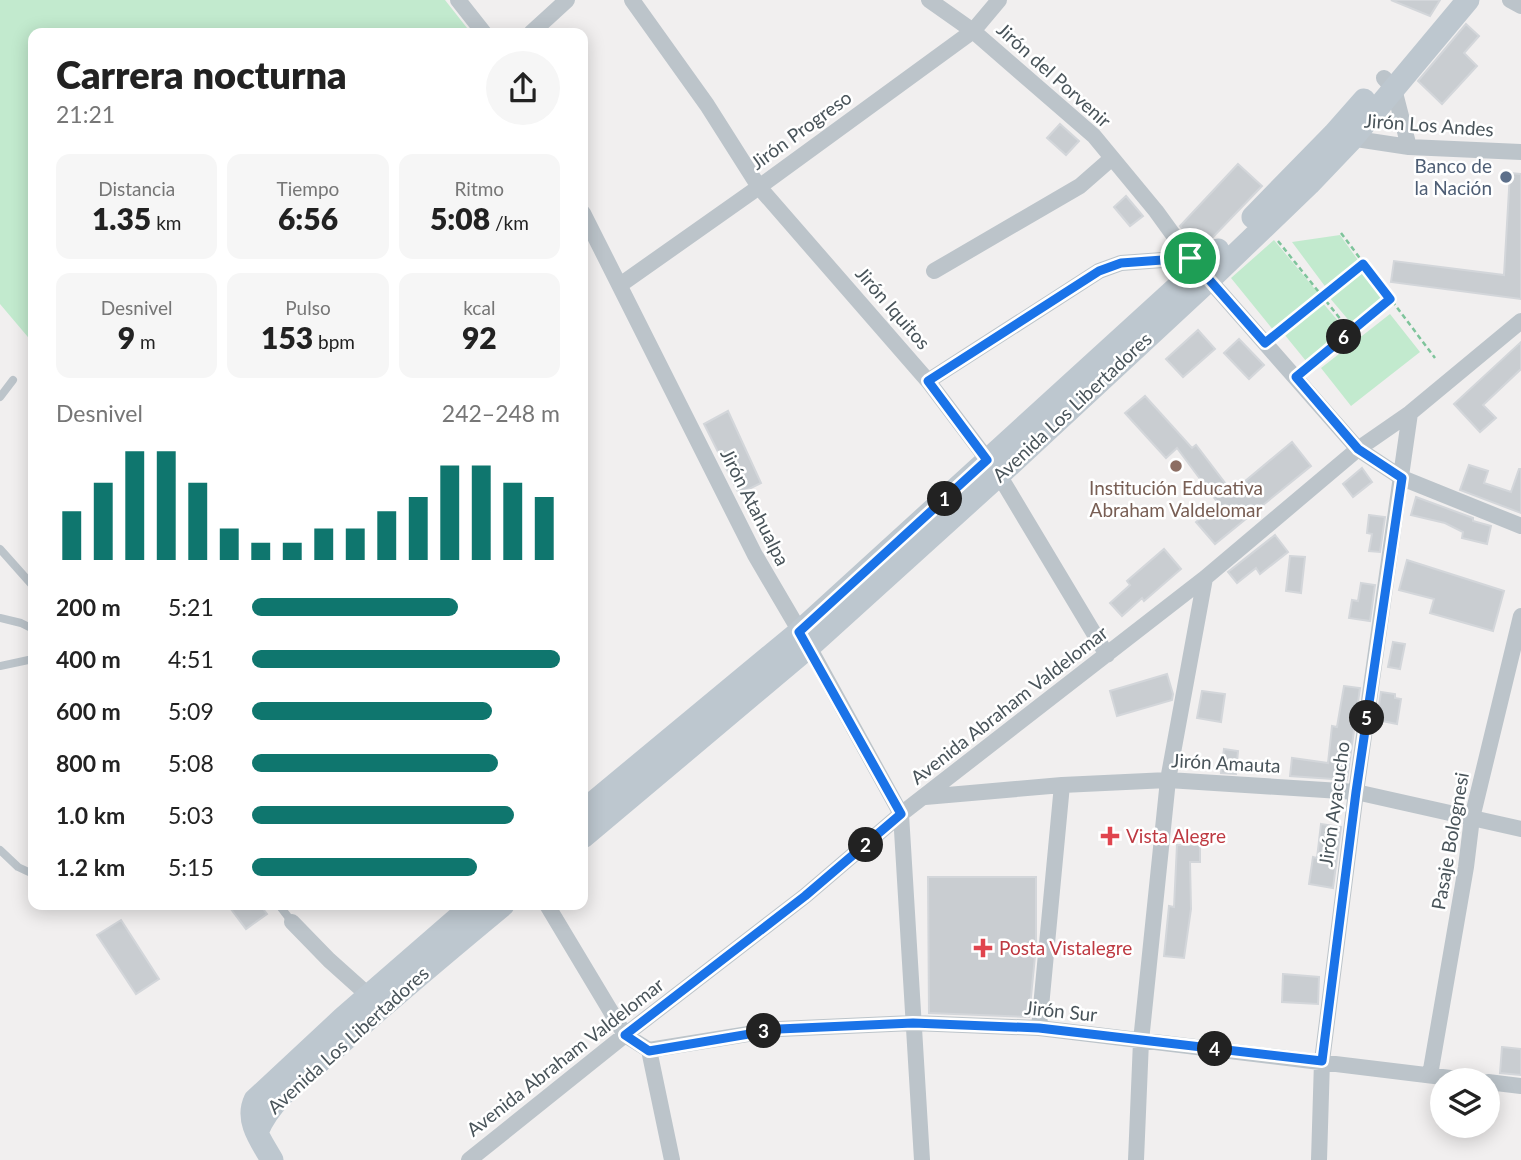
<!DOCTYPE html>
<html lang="es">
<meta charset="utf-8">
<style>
:root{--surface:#fff;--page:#f6f6f6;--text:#222;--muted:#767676;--accent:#0f766e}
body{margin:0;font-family:Lato,sans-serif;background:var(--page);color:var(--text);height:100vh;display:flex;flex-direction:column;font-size:26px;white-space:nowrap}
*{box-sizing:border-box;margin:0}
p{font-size:23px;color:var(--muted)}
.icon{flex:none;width:38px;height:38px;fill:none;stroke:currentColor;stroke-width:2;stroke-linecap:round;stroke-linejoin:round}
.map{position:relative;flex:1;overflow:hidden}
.panel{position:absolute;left:28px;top:28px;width:560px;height:882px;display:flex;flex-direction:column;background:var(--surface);border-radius:14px;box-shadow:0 4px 18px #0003}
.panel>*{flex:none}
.fabs{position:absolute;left:1430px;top:1068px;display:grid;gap:14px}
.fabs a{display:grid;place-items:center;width:70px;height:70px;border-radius:50%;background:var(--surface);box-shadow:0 4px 18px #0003;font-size:35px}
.pin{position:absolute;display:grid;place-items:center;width:60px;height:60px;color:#fff;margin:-30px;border:4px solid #fff;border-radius:50%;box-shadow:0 2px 7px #0007}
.km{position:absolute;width:35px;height:35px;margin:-18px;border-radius:50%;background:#222;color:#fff;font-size:19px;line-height:35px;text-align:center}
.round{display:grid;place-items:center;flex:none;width:74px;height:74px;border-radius:37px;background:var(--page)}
.summary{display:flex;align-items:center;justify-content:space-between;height:119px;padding:0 28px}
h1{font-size:38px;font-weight:800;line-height:52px}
.metrics{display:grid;grid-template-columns:repeat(3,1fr);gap:10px;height:119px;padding:7px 28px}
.metrics div{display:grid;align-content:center;border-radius:14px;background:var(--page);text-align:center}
.metrics b{font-size:30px;font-weight:800}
.metrics small{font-size:19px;font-weight:400}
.metrics p{font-size:19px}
.chart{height:196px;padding:14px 28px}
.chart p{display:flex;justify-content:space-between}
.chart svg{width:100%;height:126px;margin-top:7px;stroke:var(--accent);stroke-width:6}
ul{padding:0 28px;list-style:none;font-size:23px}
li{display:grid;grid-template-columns:112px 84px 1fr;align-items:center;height:52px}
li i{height:18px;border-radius:9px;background:var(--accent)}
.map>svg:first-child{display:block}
.green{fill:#c2eace}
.building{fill:#c9cdd1;stroke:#d3d6da;stroke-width:2}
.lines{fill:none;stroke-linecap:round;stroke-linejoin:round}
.path{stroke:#7ec49b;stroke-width:2.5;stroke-dasharray:5 3.5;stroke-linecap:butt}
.lane{stroke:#bcc4ca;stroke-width:8}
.street{stroke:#bcc4ca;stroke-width:16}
.secondary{stroke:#bdc7cf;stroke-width:23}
.route-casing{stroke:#fff;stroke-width:14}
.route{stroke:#1a73e8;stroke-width:9}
.service-dot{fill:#5c6f8a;stroke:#fff;stroke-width:2.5}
.education-dot{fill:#8d6e63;stroke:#fff;stroke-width:2.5}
.health-dot{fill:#e0444e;stroke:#fff;stroke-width:2.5}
.labels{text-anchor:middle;stroke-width:5;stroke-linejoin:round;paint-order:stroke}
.street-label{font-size:19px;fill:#49545a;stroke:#fff}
.service-label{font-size:19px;fill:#4e5e75;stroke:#fff;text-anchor:end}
.education-label{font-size:19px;fill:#785e54;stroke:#fff}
.health-label{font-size:19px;fill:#be3a42;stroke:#fff;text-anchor:start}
</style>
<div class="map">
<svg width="1521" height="1160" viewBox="0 0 1521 1160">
<rect width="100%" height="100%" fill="#f1efef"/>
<!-- green -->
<path class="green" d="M0,0H445L471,33H33V343L0,304Z
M1340,235L1360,263L1327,289L1292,242Z
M1274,240L1319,294L1274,331L1231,278Z
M1363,269L1385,296L1351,323L1329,297Z
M1322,302L1345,329L1306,361L1284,334Z
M1390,314L1420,352L1351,406L1321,368Z"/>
<!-- building -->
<path class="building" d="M1391,0H1440L1430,16Z
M1466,24L1479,36L1464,53L1477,66L1442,104L1418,81Z
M1060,124L1079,141L1066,155L1047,138Z
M1238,164L1262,186L1213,237L1199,248L1180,226Z
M1510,173L1521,174V299L1391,282L1394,261L1504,275Z
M1126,196L1143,216L1130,226L1114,207Z
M1198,330L1215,349L1183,377L1166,359Z
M1239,339L1264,365L1249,379L1224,353Z
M1521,342V369L1483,405L1496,418L1480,432L1454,404Z
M1145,396L1192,448L1196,445L1232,492L1292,442L1311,466L1215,544L1196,522L1218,503L1177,448L1166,458L1125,413Z
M728,411L761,483L739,494L704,424Z
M1469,465L1488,471L1484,483L1511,492L1519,469H1521V513L1460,490Z
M1362,468L1372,482L1353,497L1343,484Z
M1416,497L1473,518V521L1491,526L1487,544L1462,538L1463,532L1445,523L1411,515Z
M1369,515L1385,517L1380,552L1369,551L1372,534L1367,533Z
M1275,535L1288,552L1260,574L1256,568L1237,583L1228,572Z
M1164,549L1181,569L1144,601L1142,598L1122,616L1110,603L1130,585L1127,581Z
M1290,556L1305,557L1301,593L1286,591Z
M1407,560L1504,591L1493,631L1430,613L1434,599L1399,590Z
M1361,583L1375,585L1370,621L1349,618L1352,600L1358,601Z
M1393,642L1405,644L1400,669L1388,667Z
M1167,674L1173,694L1172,700L1117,716L1110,691Z
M1344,686L1360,688L1347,780L1290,776L1292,758L1328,763L1332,726L1337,727Z
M1202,691L1225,694L1221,722L1197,718Z
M1381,692L1395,694V698L1401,699L1397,724L1377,720Z
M1224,749L1238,751L1236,774L1221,773Z
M1321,824L1341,827L1333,888L1309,884L1313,857L1317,858Z
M1177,845H1200V862H1190L1191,909L1184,958L1164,956L1169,906L1174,907Z
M928,877H1036V946L1029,1017L929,1013Z
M228,905H260L267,914L246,929Z
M121,920L159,979L136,994L97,935Z
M1283,974L1319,977L1318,1004L1282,1002Z
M1502,1047L1521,1049V1075L1500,1073Z"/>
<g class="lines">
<!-- path -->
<path class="path" d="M1341,233L1435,358
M1278,241L1350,331
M1276,334L1363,264
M1307,368L1390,299"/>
<!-- lane -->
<path class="lane" d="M0,397L13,380
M0,549L33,586
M0,618L21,623L33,629
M0,666L33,659
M0,850L18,867L33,874
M279,905L292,922"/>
<!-- street -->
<path class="street" d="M458,0L484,33
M632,0L707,105L759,187L928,381L999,475L1107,655
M929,0L973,31L1094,136L1156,211L1190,258L1358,449L1402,478L1521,526
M1510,0L1521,6
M531,33L567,0
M1384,78L1394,89L1409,147
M1343,137L1409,147L1521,152
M583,213L755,555L809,647L901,814L922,1160
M934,271L1080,186L1112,158
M620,285L759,187L973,31L999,0
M928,381L1099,271L1121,263L1190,258
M925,797L1062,785L1168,780L1356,792L1521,829
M547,905L625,1035L649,1050L672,1160
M292,922L329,960L377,1003
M1039,1028L1062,785
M649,1050L779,1029L913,1023L1039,1028L1467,1080
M1430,1075L1466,867L1472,818L1521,616
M1488,1082L1521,1086
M469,1160L625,1035L805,896L901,814L1205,578L1358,449L1410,413L1521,321
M1136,1160L1141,1041L1168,780L1205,578
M1319,1160L1322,1061L1356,792L1410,413"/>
<!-- secondary -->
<path class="secondary" d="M1253,217L1334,134L1364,100
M583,811L799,632L1218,250
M583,837L809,647L999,475L1209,280L1309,184L1351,140L1468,0
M257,1132C271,1098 305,1075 332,1051C388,1001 445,953 503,905
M272,1160C262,1142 245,1121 255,1100L343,1018L473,905"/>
</g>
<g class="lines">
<defs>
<path id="route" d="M1190,258L1265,343L1363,264L1390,299L1296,377L1358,449L1402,478L1356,792L1322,1061L1039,1028L913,1023L779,1029L649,1051L625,1035L805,896L901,814L799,632L987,460L928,381L1099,271L1121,263Z"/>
</defs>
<!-- route casing -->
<use href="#route" class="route-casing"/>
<!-- route -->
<use href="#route" class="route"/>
</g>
<!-- markers -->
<circle class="service-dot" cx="1506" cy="177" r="7"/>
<circle class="education-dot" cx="1176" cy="466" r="7"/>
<g class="health-dot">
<path d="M1106.5 825.5h7v7h7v7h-7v7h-7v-7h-7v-7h7z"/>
<path d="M979.5 937.5h7v7h7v7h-7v7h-7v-7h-7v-7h7z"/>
</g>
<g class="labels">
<!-- street labels -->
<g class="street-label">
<text transform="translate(1054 75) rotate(42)" y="7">Jirón del Porvenir</text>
<text transform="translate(1429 125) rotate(4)" y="7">Jirón Los Andes</text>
<text transform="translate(801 130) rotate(-36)" y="7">Jirón Progreso</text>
<text transform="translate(893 308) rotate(49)" y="7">Jirón Iquitos</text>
<text transform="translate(1072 407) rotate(-43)" y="7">Avenida Los Libertadores</text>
<text transform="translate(755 507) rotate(63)" y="7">Jirón Atahualpa</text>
<text transform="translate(1009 705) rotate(-38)" y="7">Avenida Abraham Valdelomar</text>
<text transform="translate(1226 763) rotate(3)" y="7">Jirón Amauta</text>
<text transform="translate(1334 804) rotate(-82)" y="7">Jirón Ayacucho</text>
<text transform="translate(1450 841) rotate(-80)" y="7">Pasaje Bolognesi</text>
<text transform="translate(1061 1011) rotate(6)" y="7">Jirón Sur</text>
<text transform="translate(348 1040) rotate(-42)" y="7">Avenida Los Libertadores</text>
<text transform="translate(565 1057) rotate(-38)" y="7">Avenida Abraham Valdelomar</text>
</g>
<!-- service labels -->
<g class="service-label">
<text x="1492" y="173">Banco de<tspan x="1492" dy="22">la Nación</tspan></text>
</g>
<!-- education labels -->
<g class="education-label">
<text x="1176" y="495">Institución Educativa<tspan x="1176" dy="22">Abraham Valdelomar</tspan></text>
</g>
<!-- health labels -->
<g class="health-label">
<text x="1126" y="843">Vista Alegre</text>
<text x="999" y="955">Posta Vistalegre</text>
</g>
</g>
</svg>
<div class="fabs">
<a><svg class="icon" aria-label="layers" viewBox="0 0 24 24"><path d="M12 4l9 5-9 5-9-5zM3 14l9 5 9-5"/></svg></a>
</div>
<div class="pin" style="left:1190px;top:258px;background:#1e9e55"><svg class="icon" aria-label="arrive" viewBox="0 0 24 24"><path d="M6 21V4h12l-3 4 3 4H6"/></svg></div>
<b class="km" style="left:945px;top:499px">1</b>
<b class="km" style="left:866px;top:845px">2</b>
<b class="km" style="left:764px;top:1031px">3</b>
<b class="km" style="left:1215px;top:1049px">4</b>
<b class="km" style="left:1367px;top:718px">5</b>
<b class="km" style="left:1344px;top:337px">6</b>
<section class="panel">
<div class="summary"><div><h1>Carrera nocturna</h1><p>21:21</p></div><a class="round"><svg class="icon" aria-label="share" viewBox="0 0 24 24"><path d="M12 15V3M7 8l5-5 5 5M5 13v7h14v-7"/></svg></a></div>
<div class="metrics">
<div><p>Distancia</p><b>1.35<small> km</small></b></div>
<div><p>Tiempo</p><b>6:56</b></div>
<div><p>Ritmo</p><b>5:08<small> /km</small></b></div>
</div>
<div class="metrics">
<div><p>Desnivel</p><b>9<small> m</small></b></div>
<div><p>Pulso</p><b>153<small> bpm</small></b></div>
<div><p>kcal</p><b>92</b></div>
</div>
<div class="chart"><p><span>Desnivel</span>242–248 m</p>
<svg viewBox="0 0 160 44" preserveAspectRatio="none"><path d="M5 44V27M15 44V17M25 44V6M35 44V6M45 44V17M55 44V33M65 44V38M75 44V38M85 44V33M95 44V33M105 44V27M115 44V22M125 44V11M135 44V11M145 44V17M155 44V22"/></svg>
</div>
<ul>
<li><b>200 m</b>5:21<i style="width:67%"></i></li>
<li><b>400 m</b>4:51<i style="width:100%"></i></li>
<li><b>600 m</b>5:09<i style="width:78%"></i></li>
<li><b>800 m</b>5:08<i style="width:80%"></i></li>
<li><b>1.0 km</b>5:03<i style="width:85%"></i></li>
<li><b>1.2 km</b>5:15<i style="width:73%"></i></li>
</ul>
</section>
</div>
